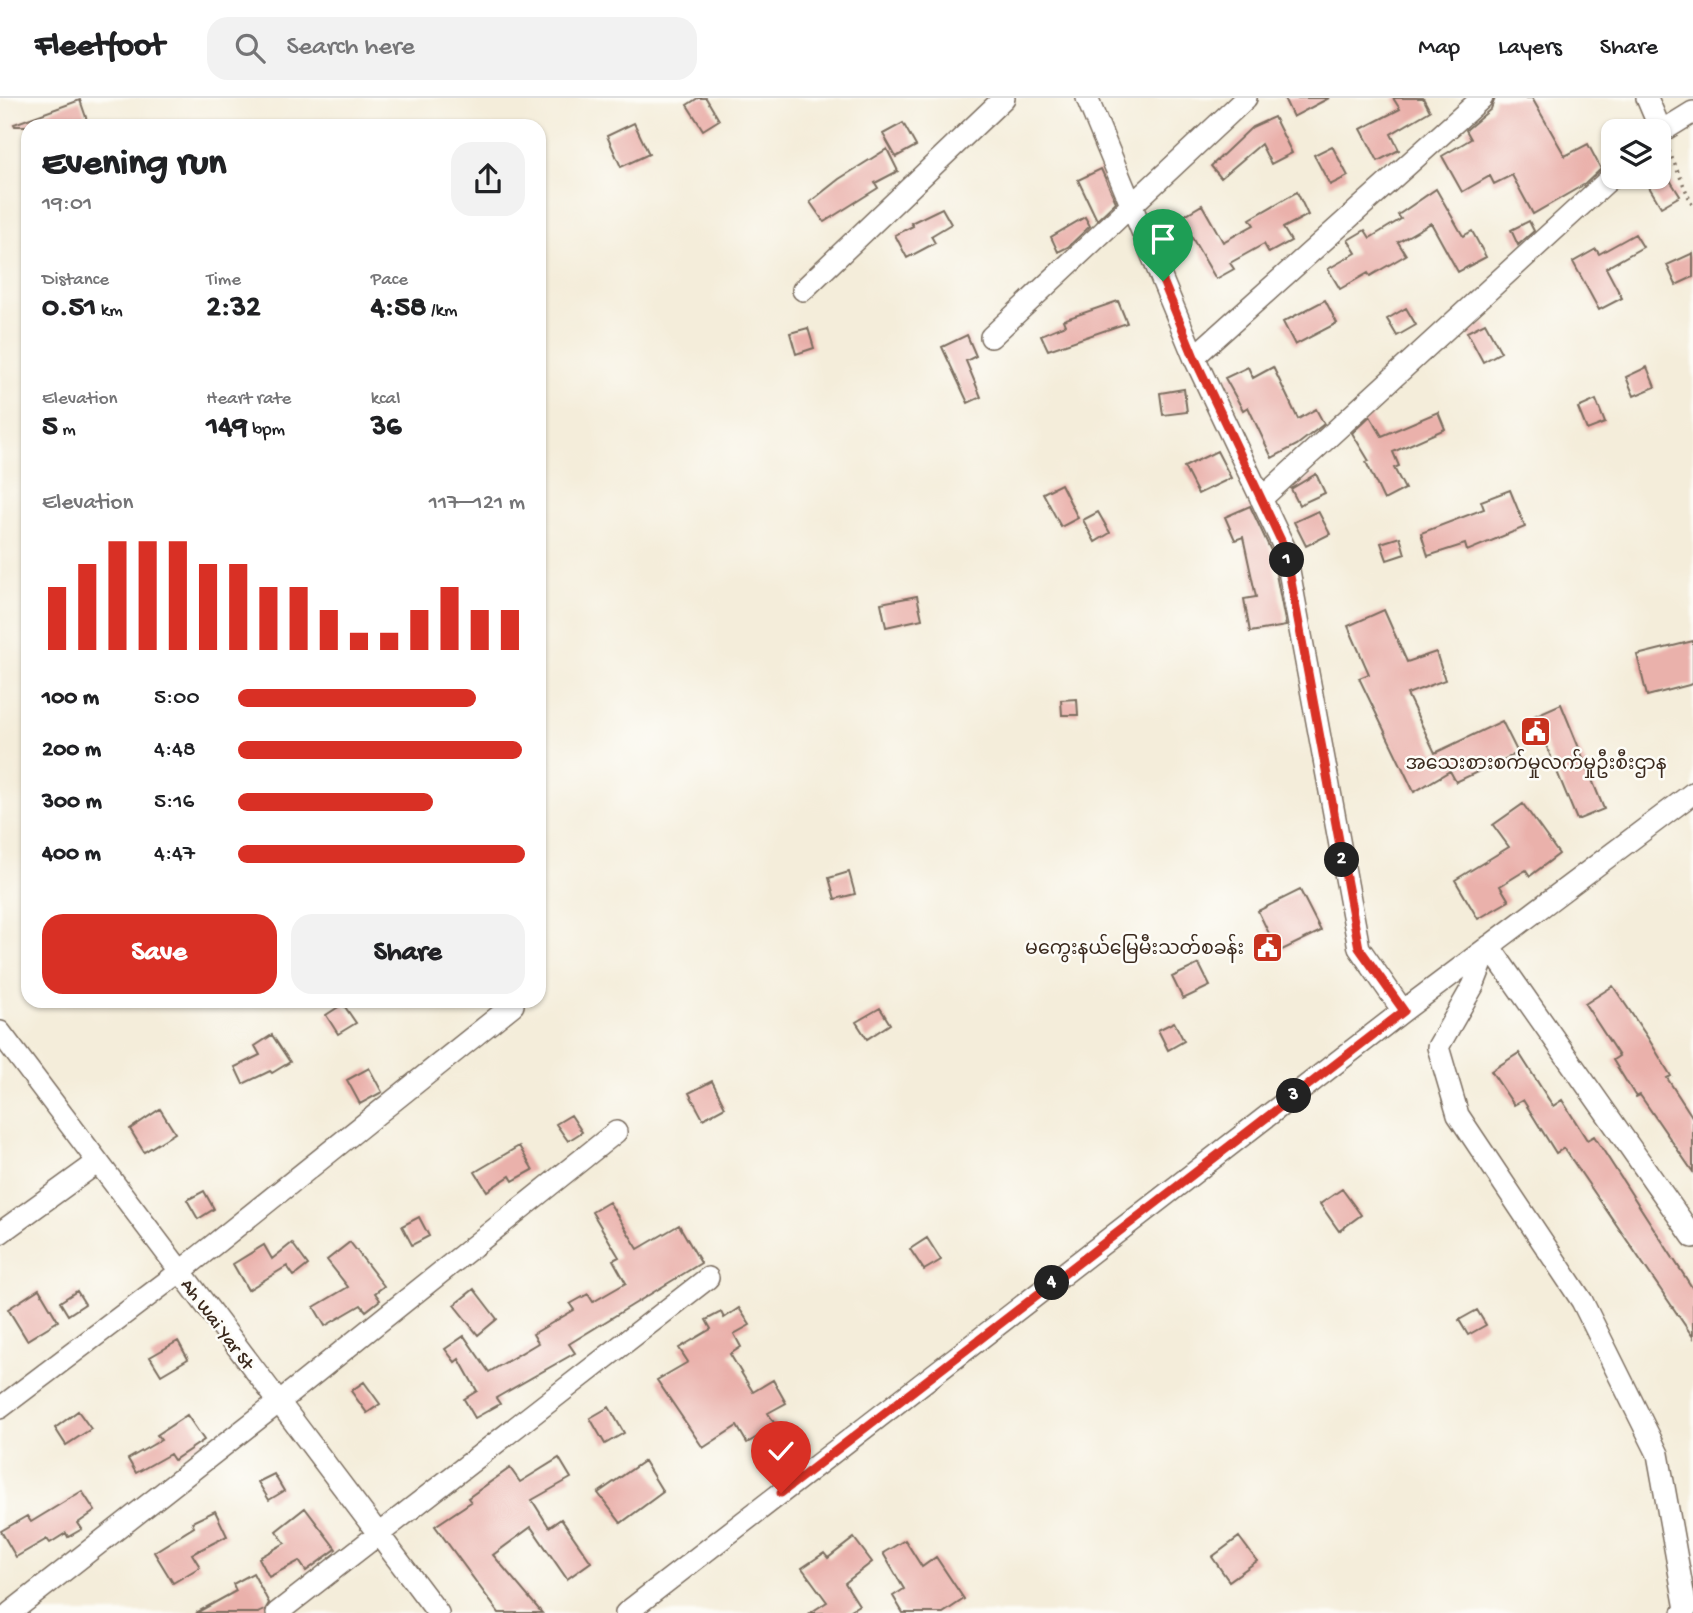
<!DOCTYPE html>
<meta charset="utf-8">
<style>
:root{--surface:#fff;--page:#f2f2f2;--text:#202124;--muted:#757577;--line:#e0e0e0;--accent:#d93025}
body{margin:0;font-family:"Gochi Hand","Noto Sans Myanmar",sans-serif;background:var(--page);color:var(--text);height:100vh;display:flex;flex-direction:column;font-size:26px;white-space:nowrap}
*{box-sizing:border-box;margin:0}
p{font-size:23px;color:var(--muted)}
.icon{flex:none;width:38px;height:38px;fill:none;stroke:currentColor;stroke-width:2;stroke-linecap:round;stroke-linejoin:round}
.map{position:relative;flex:1;overflow:hidden}
.drawer{position:absolute;left:21px;top:21px;width:525px;height:889px;display:flex;flex-direction:column;background:var(--surface);border-radius:21px;box-shadow:0 2px 5px #0004}
.drawer>*{flex:none}
.fabs{position:absolute;left:1601px;top:21px;display:grid;gap:14px}
.fabs a{display:grid;place-items:center;width:70px;height:70px;border-radius:14px;background:var(--surface);box-shadow:0 2px 5px #0004;font-size:35px}
.pin{position:absolute;display:grid;place-items:center;width:60px;height:60px;color:#fff;margin:-72px -30px;border-radius:50% 50% 50% 0;rotate:-45deg;box-shadow:0 0 7px #0007}
.pin .icon{rotate:45deg}
.km{position:absolute;width:35px;height:35px;margin:-18px;border-radius:50%;background:#222;color:#fff;font-size:19px;line-height:35px;text-align:center}
.round{display:grid;place-items:center;flex:none;width:74px;height:74px;border-radius:21px;background:var(--page)}
.headline{display:flex;align-items:center;justify-content:space-between;height:119px;padding:0 21px}
h1{font-size:38px;font-weight:700;line-height:52px}
.figures{display:grid;grid-template-columns:repeat(3,1fr);gap:10px;height:119px;padding:7px 21px}
.figures div{display:grid;align-content:center}
.figures b{font-size:30px;font-weight:700}
.figures small{font-size:19px;font-weight:400}
.figures p{font-size:19px}
.chart{height:196px;padding:14px 21px}
.chart p{display:flex;justify-content:space-between}
.chart svg{width:100%;height:126px;margin-top:7px;stroke:var(--accent);stroke-width:6}
.action{display:flex;gap:14px;margin-top:auto;padding:14px 21px}
.action a{flex:1;height:80px;border-radius:21px;background:var(--accent);color:#fff;font-size:28px;font-weight:700;line-height:80px;text-align:center}
.action a+a{background:var(--page);color:var(--text)}
ul{padding:0 21px;list-style:none;font-size:23px}
li{display:grid;grid-template-columns:112px 84px 1fr;align-items:center;height:52px}
li i{height:18px;border-radius:9px;background:var(--accent)}
header{display:flex;align-items:center;gap:42px;box-sizing:border-box;height:98px;padding:0 35px;background:var(--surface);border-bottom:2px solid var(--line)}
header strong{font-size:33px}
nav{display:flex;gap:38px;margin-inline-start:auto;font-size:24px}
.search{width:490px;height:63px;background:var(--page);display:flex;align-items:center;gap:18px;box-sizing:border-box;padding:0 24px;border-radius:21px;color:var(--muted);font-size:26px}
.map>svg:first-child{display:block}
.building{fill:#eab1ab}
.lines{fill:none;stroke-linecap:round;stroke-linejoin:round}
.minor-casing{stroke:#7c6e60;stroke-width:24}
.path{stroke:#7c6e60;stroke-width:3.5;stroke-dasharray:2 5;stroke-linecap:butt}
.minor{stroke:#fff;stroke-width:21}
.route-casing{stroke:#fff;stroke-width:14}
.route{stroke:#d93025;stroke-width:9}
.labels{text-anchor:middle;stroke-width:5;stroke-linejoin:round;paint-order:stroke}
.poi-label{font-size:19px;fill:#3b2a1e;stroke:#fdfcf7}
.street-label{font-size:19px;fill:#3b2a1e;stroke:#fdfcf7}
</style>
<header>
<strong>Fleetfoot</strong>
<div class="search"><svg class="icon" aria-label="search" viewBox="0 0 24 24"><circle cx="10" cy="10" r="6"/><path d="M15 15l6 6"/></svg>Search here</div>
<nav><a>Map</a><a>Layers</a><a>Share</a></nav>
</header>
<div class="map">
<svg width="1693" height="1515" viewBox="0 0 1693 1515">
<rect width="100%" height="100%" fill="#fdfcf7"/>
<filter id="ink" filterUnits="userSpaceOnUse"><feTurbulence type="fractalNoise" baseFrequency=".0143" numOctaves="2"/><feDisplacementMap in="SourceGraphic" scale="14" xChannelSelector="R" yChannelSelector="G"/><feConvolveMatrix kernelMatrix="1 2 1 2 8 2 1 2 1" color-interpolation-filters="sRGB"/></filter>
<filter id="wash" filterUnits="userSpaceOnUse"><feTurbulence type="fractalNoise" baseFrequency=".00686" numOctaves="4" result="noise"/><feDisplacementMap in="SourceGraphic" scale="28" xChannelSelector="R" yChannelSelector="G"/><feGaussianBlur stdDeviation="1.57" result="paint"/><feColorMatrix in="noise" values="0 0 0 0 0 0 0 0 0 0 0 0 0 0 0 0 0 1.4 0 .05"/><feComposite in="paint" operator="in"/></filter>
<g filter="url(#wash)">
<rect width="100%" height="100%" fill="#f4edda"/>
<g id="blocks">
<!-- building -->
<path class="building" d="M698,0H706L719,22L703,32L687,7Z
M1284,0H1329L1293,19Z
M1393,0H1423L1430,13L1391,36L1399,52L1378,63L1361,31L1400,11Z
M1495,0H1532L1565,58L1588,46L1601,71L1585,86L1533,116L1512,77L1494,86L1490,78L1462,94L1442,58L1471,41L1466,32L1491,11Z
M80,2L89,28H15L14,26Z
M1274,19L1292,55L1271,66L1261,46L1221,80L1211,68L1252,29Z
M634,25L649,56L621,69L607,38Z
M903,25L916,48L896,59L883,36Z
M1332,48L1348,78L1330,87L1314,57Z
M887,51L898,73L875,85L878,90L824,124L810,104L839,81Z
M1101,71L1116,104L1097,122L1078,82Z
M1643,79H1668L1680,98L1661,109Z
M1436,91L1463,138L1472,133L1486,159L1458,174L1431,125L1398,144L1406,157L1370,178L1368,175L1340,191L1328,171L1356,155L1348,142L1365,132L1370,140L1401,121L1398,117Z
M1297,94L1308,117L1283,130L1291,143L1269,155L1264,146L1230,165L1234,171L1216,181L1191,138L1178,145L1168,127L1202,107L1223,144L1254,127L1250,121Z
M942,110L951,126L931,138L935,145L907,160L895,137L913,128L911,125Z
M1085,119L1090,128L1068,149L1058,154L1051,139Z
M1529,123L1534,133L1518,147L1511,132Z
M1635,136L1643,149L1606,170L1622,200L1599,212L1573,164L1596,151L1599,156Z
M1693,155V179L1676,187L1667,167Z
M1325,202L1337,225L1295,247L1283,224Z
M1118,203L1127,225L1048,252L1041,237L1065,227L1063,222Z
M1406,210L1416,227L1397,238L1387,221Z
M1485,225L1501,254L1483,264L1467,234Z
M808,230L814,250L796,256L790,235Z
M967,237L976,258L966,263L981,299L968,305L942,249Z
M1248,269L1253,280L1273,269L1298,321L1316,311L1324,326L1297,347L1272,360L1248,309L1243,312L1225,280Z
M1647,269L1655,289L1634,298L1626,279Z
M1184,291L1187,314L1163,317L1160,295Z
M1596,302L1605,325L1587,332L1578,310Z
M1438,314L1445,331L1393,354L1399,368L1394,370L1405,391L1384,402L1366,364L1369,363L1352,335L1370,318L1382,338Z
M1217,353L1231,380L1198,396L1184,369Z
M1316,376L1325,395L1299,407L1291,391Z
M1061,386L1078,420L1061,429L1043,395Z
M1510,392L1525,429L1467,453L1465,446L1428,458L1421,435L1484,411L1481,403Z
M1250,408L1272,455L1286,528L1250,534L1244,501L1256,499L1243,439L1235,442L1225,419Z
M1318,413L1330,436L1306,448L1294,424Z
M1098,414L1110,435L1095,444L1083,422Z
M1400,439L1405,456L1387,462L1381,445Z
M917,498L922,521L886,529L881,505Z
M1384,512L1407,564L1436,554L1445,582L1407,596L1435,655L1502,623L1518,655L1456,684L1450,673L1414,694L1359,580L1369,576L1348,528Z
M1693,543V586L1647,598L1637,557Z
M1077,601L1078,617H1062L1061,602Z
M1561,606L1604,711L1577,722L1534,618Z
M1523,706L1559,756L1530,778L1526,772L1500,788L1509,803L1478,821L1455,782L1509,749L1493,727Z
M849,774L855,796L835,801L829,780Z
M1300,792L1321,833L1278,854L1258,813Z
M1199,866L1210,888L1183,901L1172,879Z
M1613,888L1648,940L1671,978L1667,980L1693,1020V1074L1640,997L1636,999L1613,962L1619,958L1585,906Z
M343,906L356,925L338,936L326,917Z
M880,910L890,926L867,941L856,924Z
M1174,924L1184,943L1168,952L1158,932Z
M272,937L290,964L272,975L270,973L243,986L235,969L260,957L255,948Z
M1519,955L1553,1008L1562,1002L1587,1042L1594,1038L1693,1191V1239L1564,1050L1556,1055L1523,1002L1514,1007L1491,973Z
M369,970L382,994L360,1006L347,982Z
M712,983L725,1009L703,1021L689,995Z
M160,1011L175,1035L144,1054L130,1031Z
M571,1017L582,1034L568,1043L556,1026Z
M519,1048L533,1072L513,1083L510,1078L487,1093L475,1074Z
M1342,1091L1361,1117L1339,1133L1320,1106Z
M204,1093L214,1111L198,1121L187,1102Z
M609,1104L638,1151L679,1127L701,1165L569,1246L575,1255L496,1300L500,1306L475,1320L464,1301L477,1293L459,1261L455,1264L445,1251L464,1238L489,1274L538,1245L533,1236L574,1212L570,1206L588,1196L593,1204L626,1185L613,1162L619,1159L592,1114Z
M419,1119L429,1138L412,1147L402,1128Z
M927,1140L941,1162L924,1172L910,1151Z
M350,1144L384,1188L375,1195L380,1202L366,1213L361,1207L325,1228L314,1209L348,1189L327,1162Z
M292,1145L308,1167L294,1178L287,1168L248,1192L233,1166L264,1147L272,1161Z
M39,1191L58,1223L27,1242L8,1211Z
M474,1191L497,1221L478,1237L454,1207Z
M77,1193L85,1206L68,1217L60,1204Z
M739,1210L750,1227L734,1236L741,1249L730,1256L753,1294L773,1282L786,1305L768,1315L776,1328L747,1345L737,1328L703,1350L657,1282L688,1264L679,1250L711,1231L706,1222L721,1214L724,1220Z
M1477,1212L1486,1227L1468,1237L1459,1222Z
M178,1243L188,1261L161,1277L150,1259Z
M364,1284L380,1306L367,1315L351,1293Z
M609,1309L624,1335L605,1346L590,1320Z
M78,1313L91,1331L66,1347L55,1330Z
M187,1317L204,1342L174,1362L170,1356L136,1375L128,1361L161,1342L157,1337Z
M559,1360L571,1380L532,1402L549,1429L561,1421L591,1464L567,1481L531,1429L493,1457L542,1515H499L435,1428L471,1404L468,1400L510,1370L520,1384Z
M644,1363L663,1394L621,1425L598,1395Z
M274,1376L284,1393L269,1402L258,1384Z
M82,1393L95,1413L78,1425L82,1431L68,1439L66,1435L50,1445L47,1441L16,1459L1,1433L27,1418L31,1424Z
M305,1410L336,1451L306,1473L299,1463L269,1479L259,1460L285,1445L276,1433Z
M215,1413L227,1438L192,1456L200,1469L173,1485L154,1454L194,1429L192,1424Z
M1239,1439L1257,1463L1229,1483L1212,1459Z
M854,1440L872,1464L845,1485L859,1507L846,1515H810L827,1504L802,1470L824,1455L828,1460Z
M905,1442L922,1469L936,1459L964,1501L943,1515H903L893,1498L904,1491L883,1455Z
M253,1475L269,1505L265,1512L258,1515H196L236,1493L233,1486Z"/>
</g>
</g>
<g filter="url(#ink)">
<use href="#blocks" fill-opacity="0" stroke="#7c6e60" stroke-width="2"/>
<g class="lines">
<defs>
<path id="minor" d="M1087,0L1194,259L1285,451L1359,850L1403,913
M1647,0L1661,33
M1659,35L1693,14
M803,192L1004,0
M991,239L1246,0
M1194,259L1482,0
M1261,401L1614,77
M1489,848L1693,1139
M1488,850L1473,888L1438,949L1458,1017L1582,1203L1658,1356L1686,1511L1683,1515
M0,934L438,1515
M0,1135L98,1064
M0,1310L181,1173L513,907
M10,1515L279,1304L616,1034
M277,1515L708,1180
M626,1515L1403,913L1693,695"/>
</defs>
<!-- minor casing -->
<use href="#minor" class="minor-casing"/>
<!-- path -->
<path class="path" d="M1669,53L1693,109"/>
<!-- minor -->
<use href="#minor" class="minor"/>
</g>
</g>
<g class="lines" filter="url(#ink)">
<defs>
<path id="route" d="M781,1395L1404,913L1359,850L1285,451L1194,259L1163,183"/>
</defs>
<!-- route casing -->
<use href="#route" class="route-casing"/>
<!-- route -->
<use href="#route" class="route"/>
</g>
<!-- icons -->
<defs>
<symbol id="civic-square" viewBox="-11 -11 22 22"><rect x="-9" y="-9" width="18" height="18" rx="4" fill="#c8321e" stroke="#fdfcf7"/><path d="M-.6-6.5H3V-4.5H.6V-3L4-1V1h2V6H-6V1h2V-1L-.6-3ZM-1.2 2.5V6h2.4V2.5Z" fill="#fff"/></symbol>
</defs>
<g fill-rule="evenodd">
<use href="#civic-square" x="1518" y="616" width="35" height="35"/>
<use href="#civic-square" x="1250" y="832" width="35" height="35"/>
</g>
<g class="labels">
<!-- poi labels -->
<g class="poi-label">
<text x="1536" y="671">အသေးစားစက်မှုလက်မှုဦးစီးဌာန</text>
<text x="1244" y="856" text-anchor="end">မကွေးနယ်မြေမီးသတ်စခန်း</text>
</g>
<!-- street labels -->
<g class="street-label">
<text transform="translate(219 1225) rotate(53)" y="7">Ah Wai Yar St</text>
</g>
</g>
</svg>
<div class="fabs">
<a><svg class="icon" aria-label="layers" viewBox="0 0 24 24"><path d="M12 4l9 5-9 5-9-5zM3 14l9 5 9-5"/></svg></a>
</div>
<div class="pin" style="left:1163px;top:183px;background:#1e9e55"><svg class="icon" aria-label="arrive" viewBox="0 0 24 24"><path d="M6 21V4h12l-3 4 3 4H6"/></svg></div>
<div class="pin" style="left:781px;top:1395px;background:#d93025"><svg class="icon" aria-label="check" viewBox="0 0 24 24"><path d="M5 12l5 5 9-10"/></svg></div>
<b class="km" style="left:1287px;top:462px">1</b>
<b class="km" style="left:1342px;top:762px">2</b>
<b class="km" style="left:1294px;top:998px">3</b>
<b class="km" style="left:1052px;top:1185px">4</b>
<section class="drawer">
<div class="headline"><div><h1>Evening run</h1><p>19:01</p></div><a class="round"><svg class="icon" aria-label="share" viewBox="0 0 24 24"><path d="M12 15V3M7 8l5-5 5 5M5 13v7h14v-7"/></svg></a></div>
<div class="figures">
<div><p>Distance</p><b>0.51<small> km</small></b></div>
<div><p>Time</p><b>2:32</b></div>
<div><p>Pace</p><b>4:58<small> /km</small></b></div>
</div>
<div class="figures">
<div><p>Elevation</p><b>5<small> m</small></b></div>
<div><p>Heart rate</p><b>149<small> bpm</small></b></div>
<div><p>kcal</p><b>36</b></div>
</div>
<div class="chart"><p><span>Elevation</span>117–121 m</p>
<svg viewBox="0 0 160 44" preserveAspectRatio="none"><path d="M5 44V22M15 44V14M25 44V6M35 44V6M45 44V6M55 44V14M65 44V14M75 44V22M85 44V22M95 44V30M105 44V38M115 44V38M125 44V30M135 44V22M145 44V30M155 44V30"/></svg>
</div>
<ul>
<li><b>100 m</b>5:00<i style="width:83%"></i></li>
<li><b>200 m</b>4:48<i style="width:99%"></i></li>
<li><b>300 m</b>5:16<i style="width:68%"></i></li>
<li><b>400 m</b>4:47<i style="width:100%"></i></li>
</ul>
<div class="action"><a>Save</a><a>Share</a></div>
</section>
</div>
